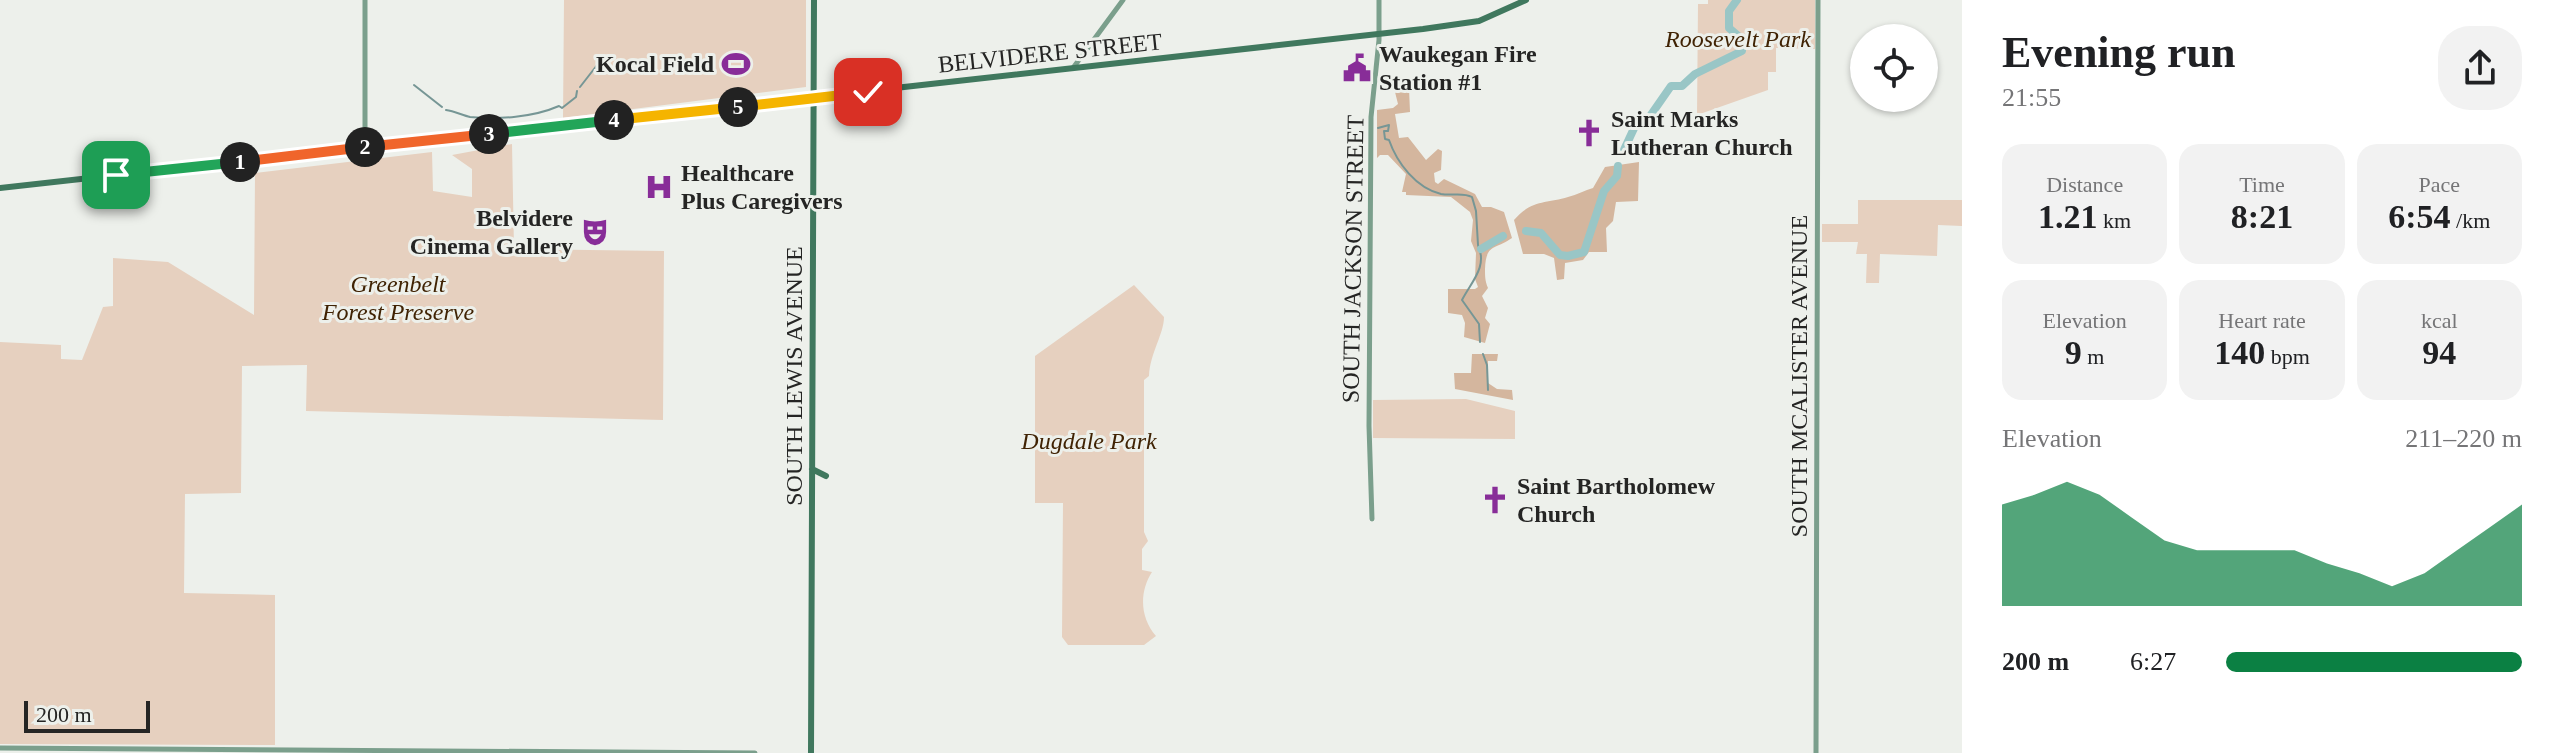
<!DOCTYPE html>
<meta charset="utf-8">
<style>
:root{--surface:#fff;--page:#f2f2f2;--text:#202124;--muted:#757577;--accent:#0b8043}
body{margin:0;font-family:Georgia,serif;background:var(--page);color:var(--text);height:100vh;display:flex;flex-direction:column;font-size:30px;white-space:nowrap}
*{box-sizing:border-box;margin:0}
p{font-size:26px;color:var(--muted)}
.icon{flex:none;width:44px;height:44px;fill:none;stroke:currentColor;stroke-width:2;stroke-linecap:round;stroke-linejoin:round}
.map{position:relative;flex:1;overflow:hidden}
.sheet{display:flex;flex-direction:column;background:var(--surface);width:600px}
.sheet>*{flex:none}
.tools{position:absolute;left:1850px;top:24px;display:grid;gap:16px}
.tools a{display:grid;place-items:center;width:88px;height:88px;border-radius:50%;background:var(--surface);box-shadow:0 2px 6px #0004;font-size:40px}
.scale{position:absolute;left:24px;bottom:20px;width:126px;box-sizing:border-box;padding-left:8px;border:4px solid #252524;border-top:0;font-size:22px;line-height:28px;white-space:nowrap;color:#252524;-webkit-text-stroke:6px #edf0eb;paint-order:stroke}
.pin{position:absolute;display:grid;place-items:center;width:68px;height:68px;color:#fff;margin:-34px;border-radius:16px;box-shadow:0 4px 12px #0006}
.km{position:absolute;width:40px;height:40px;margin:-20px;border-radius:50%;background:#222;color:#fff;font-size:22px;line-height:40px;text-align:center}
.round{display:grid;place-items:center;flex:none;width:84px;height:84px;border-radius:32px;background:var(--page)}
.summary{display:flex;align-items:center;justify-content:space-between;height:136px;padding:0 40px}
h1{font-size:44px;font-weight:700;line-height:60px}
.stats{display:grid;grid-template-columns:repeat(3,1fr);gap:12px;height:136px;padding:8px 40px}
.stats div{display:grid;align-content:center;border-radius:20px;background:var(--page);text-align:center}
.stats b{font-size:34px;font-weight:700}
.stats small{font-size:22px;font-weight:400}
.stats p{font-size:22px}
.chart{height:224px;padding:16px 40px}
.chart p{display:flex;justify-content:space-between}
.chart svg{width:100%;height:144px;margin-top:8px;fill:var(--accent);opacity:.7}
ul{padding:0 40px;list-style:none;font-size:26px}
li{display:grid;grid-template-columns:128px 96px 1fr;align-items:center;height:60px}
li i{height:20px;border-radius:10px;background:var(--accent)}
main{display:flex;flex:1;min-height:0}
.map>svg:first-child{display:block}
.green{fill:#e6d0bf}
.forest{fill:#d4b69e}
.lines{fill:none;stroke-linecap:round;stroke-linejoin:round}
.stream{stroke:#769695;stroke-width:2}
.river{stroke:#99c6c6;stroke-width:8}
.tertiary{stroke:#7b9f8c;stroke-width:5}
.secondary{stroke:#40785e;stroke-width:6}
.split-1-casing{stroke:#fff;stroke-width:16}
.split-2-casing{stroke:#fff;stroke-width:16}
.split-3-casing{stroke:#fff;stroke-width:16}
.split-4-casing{stroke:#fff;stroke-width:16}
.split-5-casing{stroke:#fff;stroke-width:16}
.split-6-casing{stroke:#fff;stroke-width:16}
.split-1{stroke:#22a559;stroke-width:10}
.split-2{stroke:#f0652b;stroke-width:10}
.split-3{stroke:#f0652b;stroke-width:10}
.split-4{stroke:#22a559;stroke-width:10}
.split-5{stroke:#f5b400;stroke-width:10}
.split-6{stroke:#f5b400;stroke-width:10}
.labels{text-anchor:middle;stroke-width:6;stroke-linejoin:round;paint-order:stroke}
.park-label{font-size:24px;font-style:italic;fill:#402304;stroke:#edf0eb}
.street-label{font-size:24px;fill:#252524;stroke:#edf0eb}
.poi-label{font-size:24px;font-weight:bold;fill:#252524;stroke:#edf0eb;text-anchor:start}
</style>
<main>
<div class="map">
<svg width="1962" height="753" viewBox="0 0 1962 753">
<rect width="100%" height="100%" fill="#edf0eb"/>
<!-- green -->
<path class="green" d="M564,0H806V87L563,118Z
M1708,0H1815V49L1776,48V72H1768V90L1697,115L1698,4H1708Z
M512,144L514,249L664,251L663,420L306,411L307,365L242,366L241,493L185,494L184,593L275,595V745L0,744V342L61,345V359L82,360L103,307L113,306V258L168,262L254,315L255,173L432,152L433,191L472,197V169L452,155Z
M1858,200H1962V226L1938,225L1937,256L1880,254L1879,283H1866L1867,254H1856L1858,242H1822V224H1858Z
M1134,285L1164,317C1164,334 1150,353 1149,376L1144,380V532L1148,541L1142,549V570L1152,572C1139,592 1140,618 1156,636L1144,645H1068L1062,637L1063,503H1035V356Z
M1466,399L1515,411V439L1373,438V400Z"/>
<!-- forest -->
<path class="forest" d="M1409,88L1410,112L1395,114L1399,138L1408,137L1426,160L1438,149L1442,151L1441,170L1434,173L1435,182L1438,184L1444,179L1475,194L1482,207H1491L1504,212L1512,238C1495,250 1486,243 1485,269C1485,276 1485,281 1488,288L1482,296L1488,308L1485,318L1490,324L1485,343L1464,337L1465,323L1462,315L1448,313V289H1475L1478,287L1475,279L1476,253L1471,241L1473,220L1470,212L1451,197L1406,195V192H1402L1406,174L1388,155H1380L1377,158V110L1393,108L1398,104L1395,92Z
M1639,162L1638,201L1616,202L1613,221L1606,228L1607,252H1589L1583,260L1565,263L1564,279L1557,280L1554,258L1544,254H1523L1514,220C1532,199 1546,204 1568,197C1577,195 1585,190 1593,188L1605,167Z
M1472,354H1498L1497,361H1488V383L1497,389L1512,390L1513,400L1455,389L1454,373H1471Z"/>
<g class="lines">
<!-- stream -->
<path class="stream" d="M414,85L442,107
M580,87L601,60
M446,110C454,111 462,115 470,117C498,120 534,117 559,106L562,108L576,97L577,91
M1378,128L1389,125L1388,131H1384L1385,139L1389,140C1397,163 1416,188 1441,194C1452,196 1463,192 1472,197L1476,211L1478,245C1488,267 1471,282 1462,300L1479,324L1480,342
M1483,354L1487,365L1488,390"/>
<!-- river -->
<path class="river" d="M1623,152L1636,124L1648,119L1671,86H1682L1695,74L1742,51L1743,40L1729,28V11L1737,0
M1526,231L1541,233L1560,255L1568,256L1584,252L1604,191L1617,176L1618,166
M1481,249L1503,236"/>
<!-- tertiary -->
<path class="tertiary" d="M1073,68L1123,0
M365,147V0
M1372,519L1369,426L1371,117L1379,40V0
M0,748L755,753
M1816,753L1818,0"/>
<!-- secondary -->
<path class="secondary" d="M0,188L1423,29L1479,21L1526,0
M812,469L826,476
M811,753L814,0"/>
</g>
<g class="lines">
<defs>
<path id="split-1" d="M116,175L240,162"/>
<path id="split-2" d="M240,162L365,147"/>
<path id="split-3" d="M365,147L489,134"/>
<path id="split-4" d="M489,134L614,120"/>
<path id="split-5" d="M614,120L738,107"/>
<path id="split-6" d="M738,107L868,92"/>
</defs>
<!-- split-1 casing -->
<use href="#split-1" class="split-1-casing"/>
<!-- split-2 casing -->
<use href="#split-2" class="split-2-casing"/>
<!-- split-3 casing -->
<use href="#split-3" class="split-3-casing"/>
<!-- split-4 casing -->
<use href="#split-4" class="split-4-casing"/>
<!-- split-5 casing -->
<use href="#split-5" class="split-5-casing"/>
<!-- split-6 casing -->
<use href="#split-6" class="split-6-casing"/>
<!-- split-1 -->
<use href="#split-1" class="split-1"/>
<!-- split-2 -->
<use href="#split-2" class="split-2"/>
<!-- split-3 -->
<use href="#split-3" class="split-3"/>
<!-- split-4 -->
<use href="#split-4" class="split-4"/>
<!-- split-5 -->
<use href="#split-5" class="split-5"/>
<!-- split-6 -->
<use href="#split-6" class="split-6"/>
</g>
<!-- icons -->
<defs>
<symbol id="stadium-bare" viewBox="-9 -9 18 18"><path d="M0-5a6.5 5 0 1 0 0 10a6.5 5 0 1 0 0-10ZM-3.5-1.8h7v3.6h-7Z" fill="#882d98" stroke="#edf0eb" stroke-width="2.5" paint-order="stroke"/></symbol>
<symbol id="civic-bare" viewBox="-9 -9 18 18"><path d="M-.6-6.5H3V-4.5H.6V-3L4-1V1h2V6H-6V1h2V-1L-.6-3ZM-1.2 2.5V6h2.4V2.5Z" fill="#882d98" stroke="#edf0eb" stroke-width="2.5" paint-order="stroke"/></symbol>
<symbol id="church-bare" viewBox="-9 -9 18 18"><path d="M-1.2-6h2.4v3.5h3.3v2.4h-3.3V6h-2.4V-.1h-3.3v-2.4h3.3Z" fill="#882d98" stroke="#edf0eb" stroke-width="2.5" paint-order="stroke"/></symbol>
<symbol id="hospital-bare" viewBox="-9 -9 18 18"><path d="M-5-5h3v3.5h4V-5h3V5h-3V1.5h-4V5h-3Z" fill="#882d98" stroke="#edf0eb" stroke-width="2.5" paint-order="stroke"/></symbol>
<symbol id="theatre-bare" viewBox="-9 -9 18 18"><path d="M-5-5.5Q0-4 5-5.5V0Q5 5 0 6Q-5 5-5 0ZM-3.3-2.5H-1v1.5H-3.3ZM1-2.5H3.3v1.5H1ZM-2.8 1Q0 5.5 2.8 1Z" fill="#882d98" stroke="#edf0eb" stroke-width="2.5" paint-order="stroke"/></symbol>
</defs>
<g fill-rule="evenodd">
<use href="#stadium-bare" x="716" y="44" width="40" height="40"/>
<use href="#civic-bare" x="1337" y="48" width="40" height="40"/>
<use href="#church-bare" x="1569" y="113" width="40" height="40"/>
<use href="#hospital-bare" x="639" y="167" width="40" height="40"/>
<use href="#theatre-bare" x="575" y="212" width="40" height="40"/>
<use href="#church-bare" x="1475" y="480" width="40" height="40"/>
</g>
<g class="labels">
<!-- park labels -->
<g class="park-label">
<text x="1738" y="47">Roosevelt Park</text>
<text x="398" y="292">Greenbelt<tspan x="398" dy="28">Forest Preserve</tspan></text>
<text x="1089" y="449">Dugdale Park</text>
</g>
<!-- street labels -->
<g class="street-label">
<text transform="translate(1050 53) rotate(-6)" y="8">BELVIDERE STREET</text>
<text transform="translate(1353 259) rotate(-89)" y="8">SOUTH JACKSON STREET</text>
<text transform="translate(794 376) rotate(-90)" y="8">SOUTH LEWIS AVENUE</text>
<text transform="translate(1799 376) rotate(-90)" y="8">SOUTH MCALISTER AVENUE</text>
</g>
<!-- poi labels -->
<g class="poi-label">
<text x="1379" y="62">Waukegan Fire<tspan x="1379" dy="28">Station #1</tspan></text>
<text x="714" y="72" text-anchor="end">Kocal Field</text>
<text x="1611" y="127">Saint Marks<tspan x="1611" dy="28">Lutheran Church</tspan></text>
<text x="681" y="181">Healthcare<tspan x="681" dy="28">Plus Caregivers</tspan></text>
<text x="573" y="226" text-anchor="end">Belvidere<tspan x="573" dy="28">Cinema Gallery</tspan></text>
<text x="1517" y="494">Saint Bartholomew<tspan x="1517" dy="28">Church</tspan></text>
</g>
</g>
</svg>
<div class="tools">
<a><svg class="icon" aria-label="locate" viewBox="0 0 24 24"><circle cx="12" cy="12" r="6"/><path d="M12 2v4M12 18v4M2 12h4M18 12h4"/></svg></a>
</div>
<div class="scale">200 m</div>
<div class="pin" style="left:116px;top:175px;background:#1e9e55"><svg class="icon" aria-label="arrive" viewBox="0 0 24 24"><path d="M6 21V4h12l-3 4 3 4H6"/></svg></div>
<div class="pin" style="left:868px;top:92px;background:#d93025"><svg class="icon" aria-label="check" viewBox="0 0 24 24"><path d="M5 12l5 5 9-10"/></svg></div>
<b class="km" style="left:240px;top:162px">1</b>
<b class="km" style="left:365px;top:147px">2</b>
<b class="km" style="left:489px;top:134px">3</b>
<b class="km" style="left:614px;top:120px">4</b>
<b class="km" style="left:738px;top:107px">5</b>
</div>
<section class="sheet">
<div class="summary"><div><h1>Evening run</h1><p>21:55</p></div><a class="round"><svg class="icon" aria-label="share" viewBox="0 0 24 24"><path d="M12 15V3M7 8l5-5 5 5M5 13v7h14v-7"/></svg></a></div>
<div class="stats">
<div><p>Distance</p><b>1.21<small> km</small></b></div>
<div><p>Time</p><b>8:21</b></div>
<div><p>Pace</p><b>6:54<small> /km</small></b></div>
</div>
<div class="stats">
<div><p>Elevation</p><b>9<small> m</small></b></div>
<div><p>Heart rate</p><b>140<small> bpm</small></b></div>
<div><p>kcal</p><b>94</b></div>
</div>
<div class="chart"><p><span>Elevation</span>211–220 m</p>
<svg viewBox="0 0 160 44" preserveAspectRatio="none"><path d="M0 44V13L10 10L20 6L30 10L40 17L50 24L60 27L70 27L80 27L90 27L100 31L110 34L120 38L130 34L140 27L150 20L160 13V44z"/></svg>
</div>
<ul>
<li><b>200 m</b>6:27<i style="width:100%"></i></li>
</ul>
</section>
</main>
